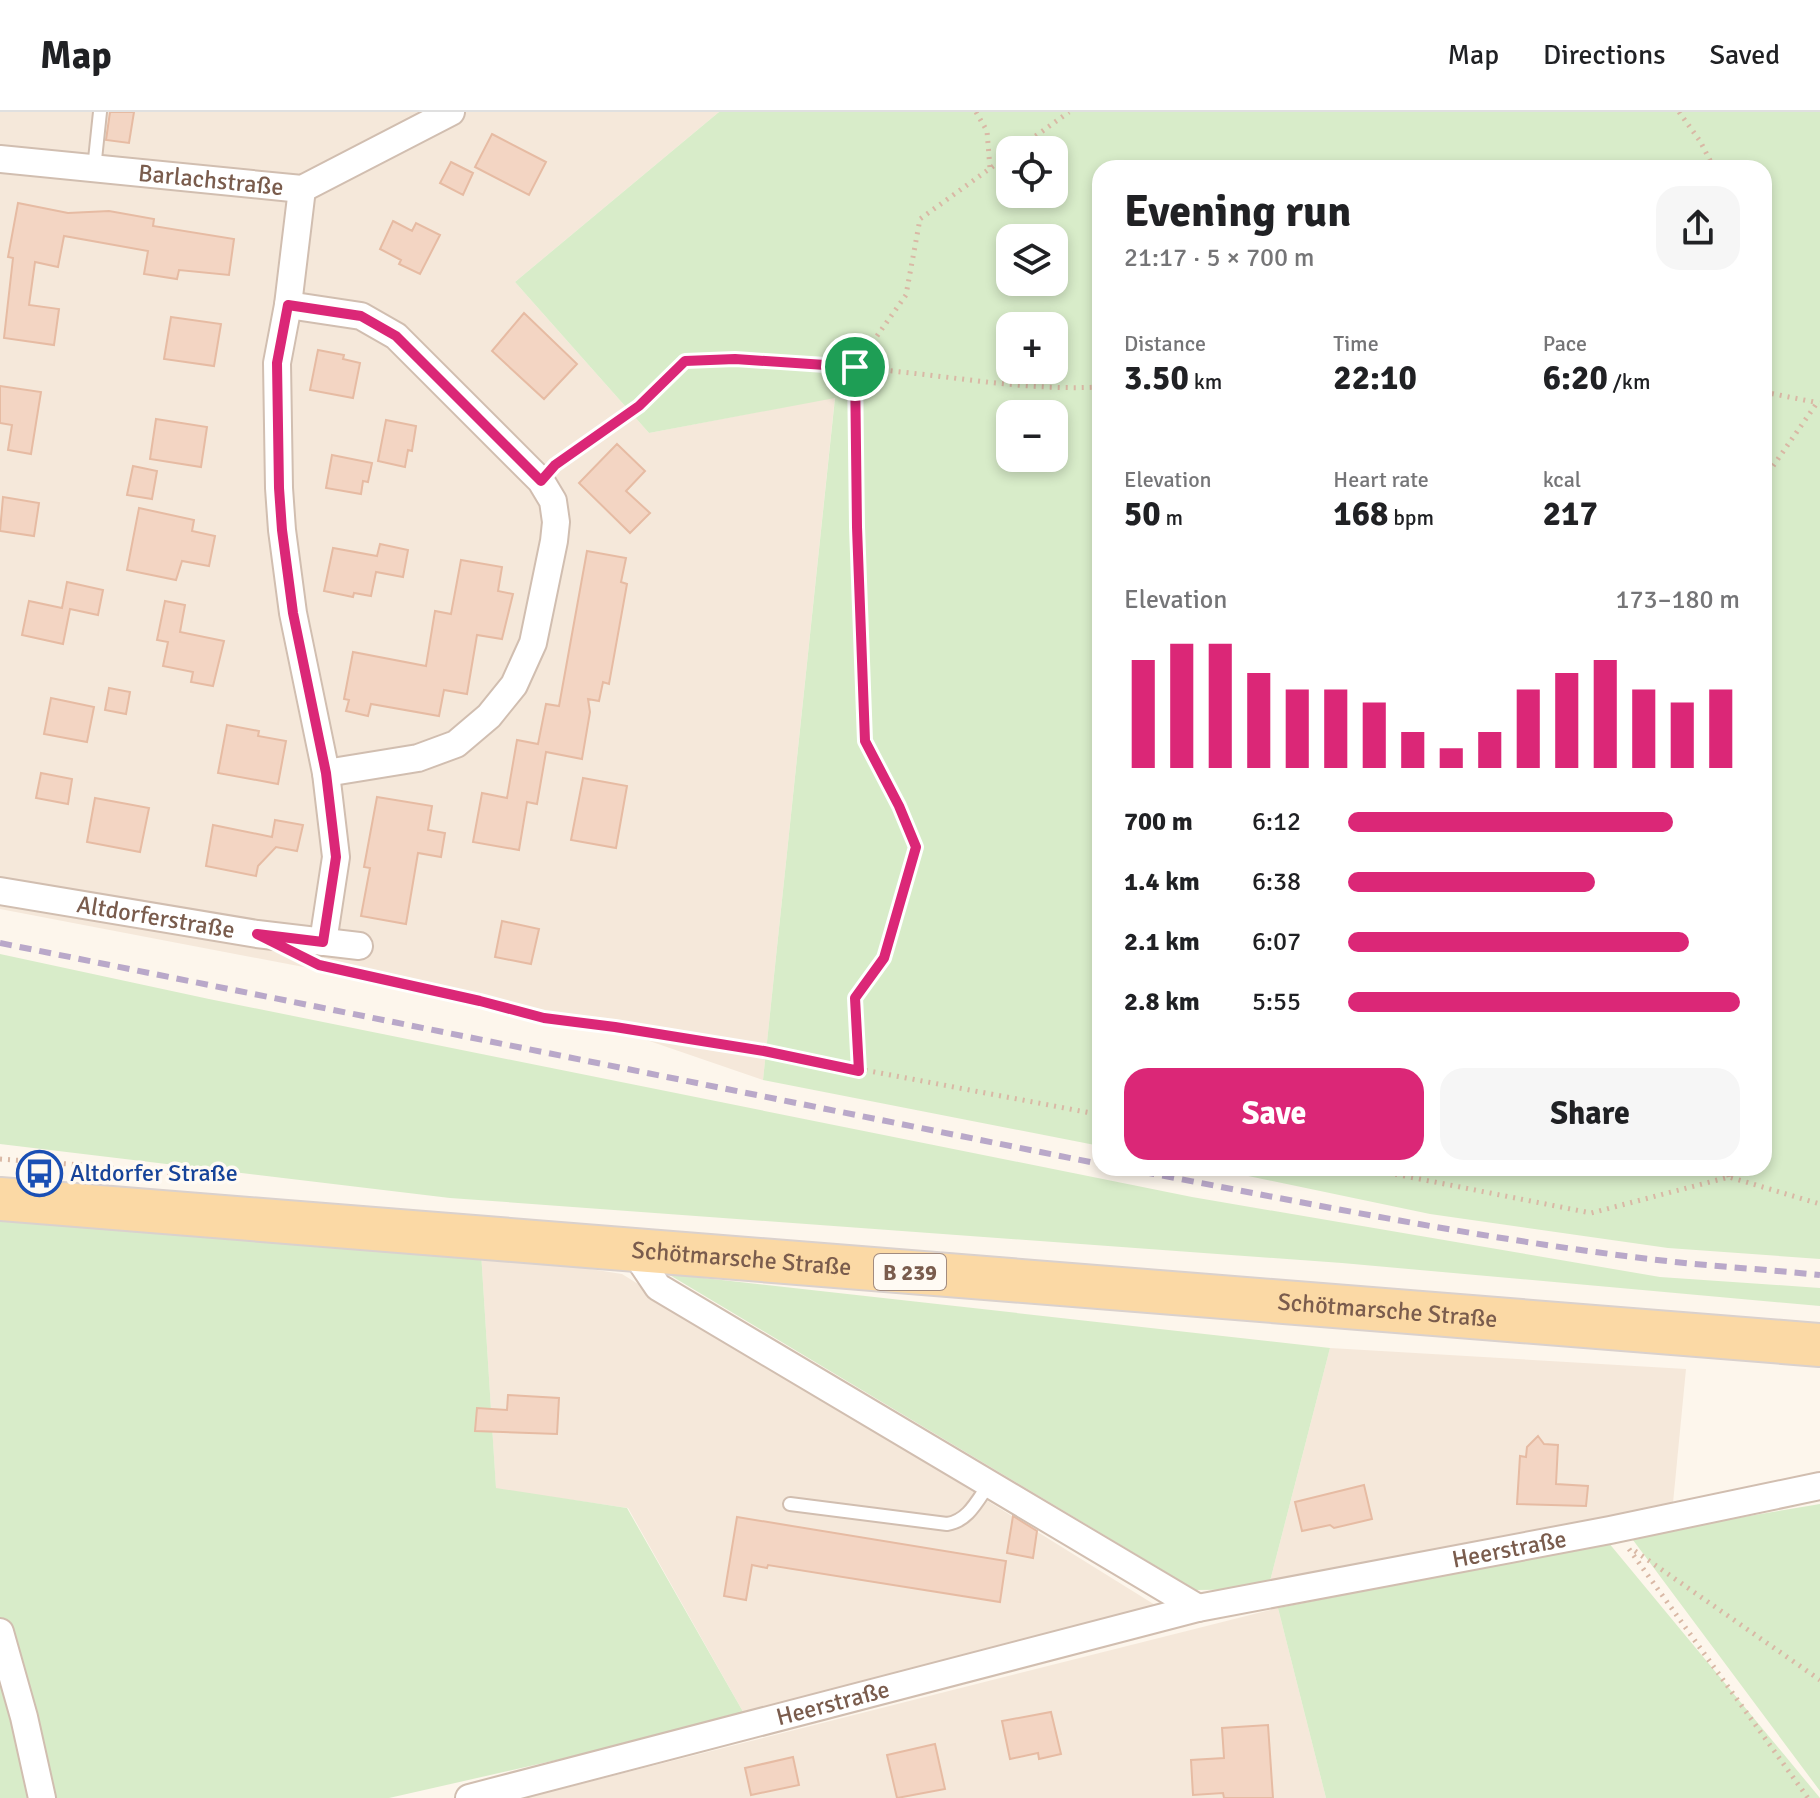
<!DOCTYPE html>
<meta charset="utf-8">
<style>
:root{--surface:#fff;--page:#f6f6f6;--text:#202124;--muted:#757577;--line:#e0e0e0;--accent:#db2777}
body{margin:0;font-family:Signika,sans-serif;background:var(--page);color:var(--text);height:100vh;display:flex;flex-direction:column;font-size:30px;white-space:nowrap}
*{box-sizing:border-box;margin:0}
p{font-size:26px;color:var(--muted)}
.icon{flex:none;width:44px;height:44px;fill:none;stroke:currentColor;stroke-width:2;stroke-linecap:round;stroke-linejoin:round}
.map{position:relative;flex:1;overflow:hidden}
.side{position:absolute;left:1092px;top:48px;width:680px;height:1016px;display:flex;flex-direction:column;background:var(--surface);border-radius:24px;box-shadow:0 4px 12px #0003}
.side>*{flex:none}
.controls{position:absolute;left:996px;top:24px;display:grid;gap:16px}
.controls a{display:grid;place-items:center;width:72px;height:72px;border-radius:16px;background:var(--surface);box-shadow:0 4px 12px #0003;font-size:40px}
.pin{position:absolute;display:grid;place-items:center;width:68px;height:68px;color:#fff;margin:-34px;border:4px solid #fff;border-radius:50%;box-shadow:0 2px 8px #0007}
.round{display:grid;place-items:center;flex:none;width:84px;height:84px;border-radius:24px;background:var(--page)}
.headline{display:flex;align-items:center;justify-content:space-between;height:136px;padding:0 32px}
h1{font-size:44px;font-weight:700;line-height:60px}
.stats{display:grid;grid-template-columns:repeat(3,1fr);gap:12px;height:136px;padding:8px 32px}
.stats div{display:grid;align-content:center}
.stats b{font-size:34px;font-weight:700}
.stats small{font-size:22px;font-weight:400}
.stats p{font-size:22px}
.chart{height:224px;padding:16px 32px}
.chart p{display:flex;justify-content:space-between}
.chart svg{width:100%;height:144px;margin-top:8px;stroke:var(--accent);stroke-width:6}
.button{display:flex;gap:16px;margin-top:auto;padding:16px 32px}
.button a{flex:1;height:92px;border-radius:24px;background:var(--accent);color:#fff;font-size:32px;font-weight:700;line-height:92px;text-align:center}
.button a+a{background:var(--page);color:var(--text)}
ul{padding:0 32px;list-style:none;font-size:26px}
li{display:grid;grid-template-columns:128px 96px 1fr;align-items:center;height:60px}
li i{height:20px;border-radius:10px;background:var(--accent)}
header{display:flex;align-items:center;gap:48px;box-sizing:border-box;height:112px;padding:0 40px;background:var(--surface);border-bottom:2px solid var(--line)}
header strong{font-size:38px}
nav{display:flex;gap:44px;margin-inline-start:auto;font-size:28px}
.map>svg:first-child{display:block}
.residential{fill:#f5e8da}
.green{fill:#d8ecc9;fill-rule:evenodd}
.building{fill:#f3d5c3;stroke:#e6bba3;stroke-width:2}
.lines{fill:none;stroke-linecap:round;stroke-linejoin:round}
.service-casing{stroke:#d1beb0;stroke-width:16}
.minor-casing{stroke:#d1beb0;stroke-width:30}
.primary-casing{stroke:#dad1cd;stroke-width:46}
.path{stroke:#d9b8a5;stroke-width:5;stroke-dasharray:2 6;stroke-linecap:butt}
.service{stroke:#fff;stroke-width:12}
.minor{stroke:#fff;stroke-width:26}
.primary{stroke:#fbd9a5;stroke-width:42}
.rail{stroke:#b9a8c9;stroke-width:6;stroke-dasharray:12 8;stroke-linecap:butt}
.route-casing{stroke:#fff;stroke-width:16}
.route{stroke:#db2777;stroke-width:10}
.labels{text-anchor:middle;stroke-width:7;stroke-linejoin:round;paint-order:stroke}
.shield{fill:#fffaf3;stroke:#a28b7f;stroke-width:2}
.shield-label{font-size:22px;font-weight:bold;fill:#7a5c4d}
.street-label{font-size:24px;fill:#7a5c4d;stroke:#fffaf3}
.transit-label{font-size:24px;fill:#164399;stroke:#fffaf3;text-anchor:start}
</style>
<header>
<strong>Map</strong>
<nav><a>Map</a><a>Directions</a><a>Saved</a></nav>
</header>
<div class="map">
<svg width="1820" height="1686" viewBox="0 0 1820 1686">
<rect width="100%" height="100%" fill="#fdf6ec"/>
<!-- residential -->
<path class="residential" d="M0,0H719L515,170L649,321L835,285L763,968L597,911L0,797Z
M481,1140L622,1162L1160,1496L746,1605L628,1396L496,1377Z
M1330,1236L1686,1257L1673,1391L1268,1477Z
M1278,1496L1326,1686H525Z"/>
<!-- green -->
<path class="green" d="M719,0H1820V1147L1668,1136L1430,1102L1210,1056H1764V56H1100V1034L763,968L835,286L649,321L515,170ZM1054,38V82H1010V38ZM1054,126V170H1010V126ZM1010,214H1054V258H1010ZM1054,302V346H1010V302Z
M0,842L209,887L1192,1085L1660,1165L1820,1176V1194L1342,1151L450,1086L0,1032Z
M0,1102L481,1140L496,1376L627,1396L746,1605L389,1686H0Z
M668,1162L1330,1236L1268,1477L1196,1478Z
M1820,1392V1679L1630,1424Z
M1608,1430L1820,1686H1326L1278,1496Z"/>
<!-- building -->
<path class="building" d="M110,0H134L129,31L106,28Z
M492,22L546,50L529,83L475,55Z
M451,50L473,61L463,83L440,71Z
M18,91L68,101L109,99L154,107L153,114L234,127L229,163L179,158L177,167L144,162L148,139L64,124L58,155L35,150L29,193L59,197L54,233L4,226L13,146L8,145Z
M393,109L412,119L416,111L440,123L420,162L399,152L401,148L380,137Z
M524,201L577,252L544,287L492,239Z
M171,205L221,212L214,254L164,247Z
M318,238L344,243L343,247L360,251L353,286L310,278Z
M0,274L41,280L31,342L8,338L12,313L0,311Z
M156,307L207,315L201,355L150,347Z
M386,308L416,314L412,339L408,338L405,355L378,349Z
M617,332L645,359L626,379L650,401L630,421L579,371Z
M332,343L372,351L368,370L363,369L361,382L326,376Z
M133,354L157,359L152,387L127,383Z
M3,385L39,391L34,424L0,419Z
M139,396L194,408L192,419L215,424L209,454L182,449L176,468L127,458Z
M380,432L408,438L403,465L376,460L371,484L354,481L353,485L324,479L333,436L377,444Z
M587,439L626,446L621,470L627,472L609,572L603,570L599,589L588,587L590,600L582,647L546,640L537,692L527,690L519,738L473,730L482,681L507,686L517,628L538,632L546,592L559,594Z
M461,448L502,455L498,479L513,482L502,527L477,523L467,582L444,578L439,604L371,592L368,604L346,599L349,588L344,587L353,540L426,554L435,499L451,502Z
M67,470L103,478L98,503L70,497L63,532L22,523L29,489L62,496Z
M165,489L185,493L180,520L224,529L213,574L191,570L193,560L163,554L168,530L157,528Z
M109,576L130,580L126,602L105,598Z
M51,586L94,595L87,630L44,622Z
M227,613L259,619L258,624L286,629L278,672L218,661Z
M41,661L72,667L68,692L36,686Z
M583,666L627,674L616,736L571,728Z
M377,685L432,694L428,718L445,721L441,745L418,741L406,812L361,804L370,756L364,755Z
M95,686L149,696L140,740L87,730Z
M275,708L303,713L297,739L276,735L258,754L256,764L206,754L213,713L272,725Z
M502,809L539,817L531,852L495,845Z
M508,1283L559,1286L557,1322L475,1319L477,1296L507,1298Z
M1538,1324L1544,1332L1558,1333L1556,1372L1588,1374L1586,1394L1517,1392L1520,1344L1526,1345L1527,1335Z
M1364,1373L1372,1407L1334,1416L1330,1413L1302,1419L1295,1390Z
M1013,1404L1037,1419L1033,1446L1007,1441Z
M737,1405L1006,1449L1000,1490L768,1453L767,1456L752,1453L746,1488L724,1484Z
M1051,1600L1061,1642L1039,1647L1038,1641L1010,1647L1002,1609Z
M1268,1613L1273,1686H1224L1223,1681L1193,1683L1191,1648L1224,1646L1222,1616Z
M935,1632L945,1677L897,1686L887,1643Z
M793,1645L799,1673L751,1683L745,1656Z"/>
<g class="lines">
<defs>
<path id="service" d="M94,57L100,0
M790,1392L947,1412C968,1409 977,1389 989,1372"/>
<g id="minor">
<path id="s1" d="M0,47L302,77L451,0"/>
<path d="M302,77L288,193L277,251L279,376L282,418L293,501L326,661L336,745L323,830"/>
<path d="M288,193L361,204L396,224L541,369L553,389L556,410L554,429L533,531L514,573L489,604L456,632L418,646L326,661"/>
<path id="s2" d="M0,779L257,822L359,834"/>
<path d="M633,1138L658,1175L1198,1496"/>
<path d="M0,1520L24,1605L42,1686"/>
<path id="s3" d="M469,1686L1198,1496L1610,1418L1820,1374"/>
</g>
<g id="primary">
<path id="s4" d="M0,1087L1820,1233"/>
</g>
</defs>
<!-- service casing -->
<use href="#service" class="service-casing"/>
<!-- minor casing -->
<use href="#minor" class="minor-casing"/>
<!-- primary casing -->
<use href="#primary" class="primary-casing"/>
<!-- path -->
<path class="path" d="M976,0L987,19L990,56
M1679,0L1700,29L1714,56
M1016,38L1069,0
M1764,280L1819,291
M559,350L639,294L685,249C767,246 848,254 929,263C986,270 1042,278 1100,275
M1764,367L1817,291
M355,861L480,889L544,906L615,915L764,939L1091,1001L1100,999
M859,959L855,886L884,846L916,735L899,694L865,629L857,415L855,255L906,183L920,107L1010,42
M0,1047L96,1054L173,1064
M1364,1056L1591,1101L1729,1065L1820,1092
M1727,1056L1729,1065
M1629,1437L1808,1686
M1635,1439L1820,1568"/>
<!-- service -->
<use href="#service" class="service"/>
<!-- minor -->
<use href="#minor" class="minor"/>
<!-- primary -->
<use href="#primary" class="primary"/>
<!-- rail -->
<path class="rail" d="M0,831L1100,1052
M1123,1056C1306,1091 1489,1129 1675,1150C1723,1155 1772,1158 1820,1163"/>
</g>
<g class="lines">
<defs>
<path id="route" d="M288,193L361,204L396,224L541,369L555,353L639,294L685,249L735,247L855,255L857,415L865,629L899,694L916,735L884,846L855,886L859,959L764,939L615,915L544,906L480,889L319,853L257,822L323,830L336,745L326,661L293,501L282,418L279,376L277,251Z"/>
</defs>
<!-- route casing -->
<use href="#route" class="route-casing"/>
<!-- route -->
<use href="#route" class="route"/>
</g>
<!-- icons -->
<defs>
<symbol id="bus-ring" viewBox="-11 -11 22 22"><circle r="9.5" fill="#fffaf3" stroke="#1a4fb4" stroke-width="1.5"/><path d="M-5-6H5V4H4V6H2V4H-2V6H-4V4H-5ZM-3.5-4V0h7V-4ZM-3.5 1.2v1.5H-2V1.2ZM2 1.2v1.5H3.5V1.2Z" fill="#1a4fb4"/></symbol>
</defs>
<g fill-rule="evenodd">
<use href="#bus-ring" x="14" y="1036" width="51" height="51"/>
</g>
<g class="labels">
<!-- shield labels -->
<rect class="shield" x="874" y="1142" width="72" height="36" rx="6"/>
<g class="shield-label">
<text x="910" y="1168">B 239</text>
</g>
<!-- street labels -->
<g class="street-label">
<text dy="8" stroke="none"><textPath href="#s1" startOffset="212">Barlachstraße</textPath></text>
<text dy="8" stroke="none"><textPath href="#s2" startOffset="158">Altdorferstraße</textPath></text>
<text dy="8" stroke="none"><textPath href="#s4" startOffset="744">Schötmarsche Straße</textPath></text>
<text dy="8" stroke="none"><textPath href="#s4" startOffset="1392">Schötmarsche Straße</textPath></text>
<text dy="8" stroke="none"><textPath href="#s3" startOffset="1070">Heerstraße</textPath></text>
<text dy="8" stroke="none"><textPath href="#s3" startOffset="376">Heerstraße</textPath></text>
</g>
<!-- transit labels -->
<g class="transit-label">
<text x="70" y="1069">Altdorfer Straße</text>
</g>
</g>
</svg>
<div class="controls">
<a><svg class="icon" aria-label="locate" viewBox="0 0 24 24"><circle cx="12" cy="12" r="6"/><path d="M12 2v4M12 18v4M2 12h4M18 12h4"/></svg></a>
<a><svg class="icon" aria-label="layers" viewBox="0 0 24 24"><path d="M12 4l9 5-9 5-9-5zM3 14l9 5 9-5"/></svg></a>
<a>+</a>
<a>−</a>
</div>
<div class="pin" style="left:855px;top:255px;background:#1e9e55"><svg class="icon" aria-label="arrive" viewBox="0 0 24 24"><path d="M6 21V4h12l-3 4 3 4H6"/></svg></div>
<section class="side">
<div class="headline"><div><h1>Evening run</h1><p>21:17 · 5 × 700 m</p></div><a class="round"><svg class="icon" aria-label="share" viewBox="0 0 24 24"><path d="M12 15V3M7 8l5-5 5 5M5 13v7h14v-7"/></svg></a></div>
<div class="stats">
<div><p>Distance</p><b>3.50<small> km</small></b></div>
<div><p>Time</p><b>22:10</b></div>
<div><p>Pace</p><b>6:20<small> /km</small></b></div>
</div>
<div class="stats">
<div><p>Elevation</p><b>50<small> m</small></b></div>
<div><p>Heart rate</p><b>168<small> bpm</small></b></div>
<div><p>kcal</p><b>217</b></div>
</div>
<div class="chart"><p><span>Elevation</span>173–180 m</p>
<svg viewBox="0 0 160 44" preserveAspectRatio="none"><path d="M5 44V11M15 44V6M25 44V6M35 44V15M45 44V20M55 44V20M65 44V24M75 44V33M85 44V38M95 44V33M105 44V20M115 44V15M125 44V11M135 44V20M145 44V24M155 44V20"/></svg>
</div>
<ul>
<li><b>700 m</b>6:12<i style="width:83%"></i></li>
<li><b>1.4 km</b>6:38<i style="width:63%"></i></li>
<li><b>2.1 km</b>6:07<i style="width:87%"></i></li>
<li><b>2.8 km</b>5:55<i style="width:100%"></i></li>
</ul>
<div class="button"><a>Save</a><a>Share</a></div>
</section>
</div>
